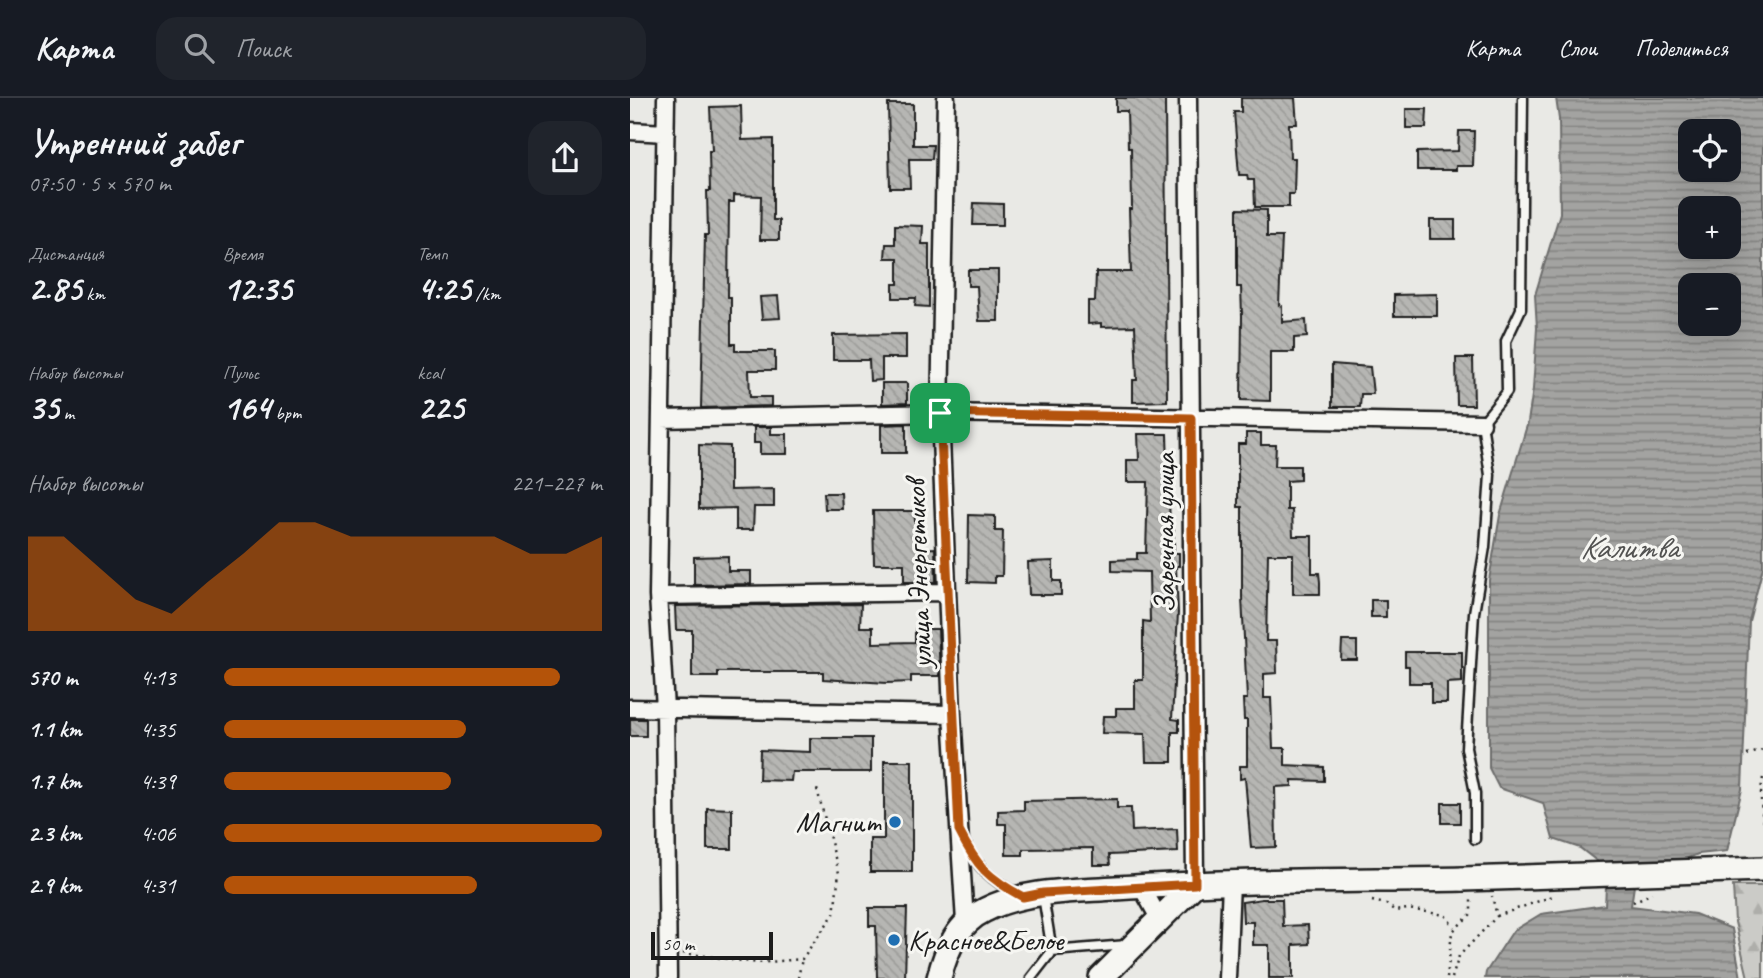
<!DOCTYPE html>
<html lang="ru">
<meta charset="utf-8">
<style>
:root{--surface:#171b24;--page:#20242c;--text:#f1f3f6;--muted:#9ea1a6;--line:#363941;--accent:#b45309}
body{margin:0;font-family:Caveat,sans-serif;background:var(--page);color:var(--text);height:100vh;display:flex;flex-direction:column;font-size:26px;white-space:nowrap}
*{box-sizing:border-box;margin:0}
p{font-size:23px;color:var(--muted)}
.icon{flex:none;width:38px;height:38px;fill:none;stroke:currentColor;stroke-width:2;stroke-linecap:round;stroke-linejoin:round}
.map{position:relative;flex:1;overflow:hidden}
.drawer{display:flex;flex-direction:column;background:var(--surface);width:630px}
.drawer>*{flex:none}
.buttons{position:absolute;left:1048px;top:21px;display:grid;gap:14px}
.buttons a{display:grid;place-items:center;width:63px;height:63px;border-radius:14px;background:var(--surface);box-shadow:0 7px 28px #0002;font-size:35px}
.scale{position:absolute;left:21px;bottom:18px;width:122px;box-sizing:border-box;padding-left:7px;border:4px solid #1c1c1c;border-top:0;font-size:19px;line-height:24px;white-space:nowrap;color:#1c1c1c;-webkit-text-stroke:5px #f6f6f2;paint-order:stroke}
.pin{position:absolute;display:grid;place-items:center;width:60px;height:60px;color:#fff;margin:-30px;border-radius:14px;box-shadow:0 4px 10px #0006}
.round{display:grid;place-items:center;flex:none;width:74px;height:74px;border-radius:21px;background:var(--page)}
.headline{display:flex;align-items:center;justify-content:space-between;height:119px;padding:0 28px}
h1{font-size:38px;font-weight:700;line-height:52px}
.stats{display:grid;grid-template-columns:repeat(3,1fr);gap:10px;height:119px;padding:7px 28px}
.stats div{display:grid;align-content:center}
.stats b{font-size:35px;font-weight:700}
.stats small{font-size:19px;font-weight:400}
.stats p{font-size:19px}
.chart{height:196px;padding:14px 28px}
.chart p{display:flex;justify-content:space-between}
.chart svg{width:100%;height:126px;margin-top:7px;fill:var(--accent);opacity:.7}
ul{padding:0 28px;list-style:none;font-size:23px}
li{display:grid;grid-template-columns:112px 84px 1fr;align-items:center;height:52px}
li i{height:18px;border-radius:9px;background:var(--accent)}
header{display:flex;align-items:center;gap:42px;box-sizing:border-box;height:98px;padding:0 35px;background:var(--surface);border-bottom:2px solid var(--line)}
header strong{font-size:33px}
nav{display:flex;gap:38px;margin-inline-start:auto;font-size:24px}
.search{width:490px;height:63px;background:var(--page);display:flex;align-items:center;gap:18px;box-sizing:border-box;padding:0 24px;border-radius:21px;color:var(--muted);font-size:26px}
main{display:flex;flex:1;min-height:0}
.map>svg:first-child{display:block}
.forest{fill:url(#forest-firs);stroke:#747472;stroke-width:2}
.water{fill:url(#water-rules);stroke:#6d6d6c;stroke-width:2;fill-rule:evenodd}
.building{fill:url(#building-back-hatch);stroke:#1c1c1c;stroke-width:2}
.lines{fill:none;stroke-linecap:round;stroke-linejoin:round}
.lane-casing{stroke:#1c1c1c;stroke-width:13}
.street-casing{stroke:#1c1c1c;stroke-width:21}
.secondary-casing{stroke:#1c1c1c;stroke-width:28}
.path{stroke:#1c1c1c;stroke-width:2.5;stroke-dasharray:2 5;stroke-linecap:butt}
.lane{stroke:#f6f6f2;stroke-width:8}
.street{stroke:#f6f6f2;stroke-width:16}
.secondary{stroke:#f6f6f2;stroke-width:23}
.secondary-bridge-casing{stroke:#1c1c1c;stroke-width:28;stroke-linecap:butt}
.secondary-bridge{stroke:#f6f6f2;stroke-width:23}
.route-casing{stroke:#fff;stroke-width:14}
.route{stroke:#b45309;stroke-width:9}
.poi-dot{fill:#1f6fb2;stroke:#f6f6f2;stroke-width:2.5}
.labels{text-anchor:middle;stroke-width:6;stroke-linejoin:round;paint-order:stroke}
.street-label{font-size:30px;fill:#1c1c1c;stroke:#f6f6f2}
.poi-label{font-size:30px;fill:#1c1c1c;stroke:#f6f6f2;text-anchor:end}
.water-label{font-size:32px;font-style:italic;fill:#525251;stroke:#f6f6f2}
</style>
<header>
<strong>Карта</strong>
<div class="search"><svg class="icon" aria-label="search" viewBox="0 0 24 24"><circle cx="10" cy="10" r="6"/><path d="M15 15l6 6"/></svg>Поиск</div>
<nav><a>Карта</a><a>Слои</a><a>Поделиться</a></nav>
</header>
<main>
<section class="drawer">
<div class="headline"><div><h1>Утренний забег</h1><p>07:50 · 5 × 570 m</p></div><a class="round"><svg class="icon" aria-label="share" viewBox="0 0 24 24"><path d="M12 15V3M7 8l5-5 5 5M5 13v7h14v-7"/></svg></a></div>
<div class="stats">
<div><p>Дистанция</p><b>2.85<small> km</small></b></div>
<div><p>Время</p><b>12:35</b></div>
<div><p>Темп</p><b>4:25<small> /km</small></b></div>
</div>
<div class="stats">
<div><p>Набор высоты</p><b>35<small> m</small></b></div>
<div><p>Пульс</p><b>164<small> bpm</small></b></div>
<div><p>kcal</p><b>225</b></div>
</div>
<div class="chart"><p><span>Набор высоты</span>221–227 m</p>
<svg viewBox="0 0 160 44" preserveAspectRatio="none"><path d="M0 44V11L10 11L20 22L30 33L40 38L50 27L60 17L70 6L80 6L90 11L100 11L110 11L120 11L130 11L140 17L150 17L160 11V44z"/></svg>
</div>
<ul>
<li><b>570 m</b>4:13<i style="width:89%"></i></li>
<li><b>1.1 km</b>4:35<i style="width:64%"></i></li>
<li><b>1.7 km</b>4:39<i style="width:60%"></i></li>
<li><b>2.3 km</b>4:06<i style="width:100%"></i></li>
<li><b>2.9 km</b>4:31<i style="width:67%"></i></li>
</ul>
</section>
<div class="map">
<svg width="1133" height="880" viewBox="0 0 1133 880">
<defs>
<pattern id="forest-firs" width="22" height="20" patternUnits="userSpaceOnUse" patternTransform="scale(1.75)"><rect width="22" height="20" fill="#cbcbc7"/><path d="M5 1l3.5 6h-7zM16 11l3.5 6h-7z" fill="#aeaeaa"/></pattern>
<pattern id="water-rules" width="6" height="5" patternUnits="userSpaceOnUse" patternTransform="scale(1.75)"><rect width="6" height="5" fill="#a3a3a1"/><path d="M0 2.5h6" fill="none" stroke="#848482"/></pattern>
<pattern id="building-back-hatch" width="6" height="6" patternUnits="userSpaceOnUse" patternTransform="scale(1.75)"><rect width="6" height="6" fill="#b6b6b3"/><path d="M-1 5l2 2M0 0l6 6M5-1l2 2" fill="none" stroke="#9c9c99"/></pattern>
</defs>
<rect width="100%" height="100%" fill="#e9e9e5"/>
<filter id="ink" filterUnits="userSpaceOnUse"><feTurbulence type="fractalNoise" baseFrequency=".0143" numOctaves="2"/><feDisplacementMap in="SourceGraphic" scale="14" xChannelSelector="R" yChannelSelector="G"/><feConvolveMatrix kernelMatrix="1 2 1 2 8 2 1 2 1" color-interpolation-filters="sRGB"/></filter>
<g filter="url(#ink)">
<!-- forest -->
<path class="forest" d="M1103,788H1133V880H1118L1105,824Z"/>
<!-- water -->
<path class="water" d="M926,0H1133V469L1119,523L1112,691L1097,753L1068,756L1005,781L1001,808L1065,816L1102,831L1111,880H855L856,874L883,833L911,816L975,807L977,771L950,750L923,741L913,705L869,690L859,670V482L870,417L898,324L903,291L907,230L905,197L930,115L929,21ZM1060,33H1099V72H1060ZM1060,110H1099V149H1060ZM1060,187H1099V226H1060Z"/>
<!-- building -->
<path class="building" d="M486,0H535L537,303L503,304V282H507L505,228L471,229V225L458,226V203H465L466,174H501L499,111H502L501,50H498L497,13H486Z
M611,0H665L667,26H659L660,60H665L664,96H659V109H625L624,82H618L617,77H609L604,14H611Z
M258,6H283V47H303L302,61H279L280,90H260Z
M111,8L112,42L143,41V122H149V142H130L131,98L104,97V104H99L98,199H101V246H105V253H145V272H119L120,299H141V308L71,310L75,137H78L77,93H80L79,53H82L80,9Z
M776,11H797L796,30H776Z
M829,33H844L843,68H826V72H787V54L828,53Z
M344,105L373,106V127H343Z
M607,111L637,112V139H652L649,207L652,208V224L676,222L677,239L664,240V254H640V303L611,302L612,218L611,189H607Z
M800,122H825V141H800Z
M265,127L293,128L292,146H299V209L285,208L286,200H263V186H268V160H255L256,146H265Z
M338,172H368V223H349L347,188H338Z
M807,196V218H764V197Z
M148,198L150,220L132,221L130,199Z
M276,236V260H252V282L240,283L239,262H203V237Z
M826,260H843L844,307H827Z
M702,266L740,269L743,296H731L730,309H702Z
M252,285H277V305L252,306Z
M276,326V355H251V327Z
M124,329H141V336H157V356H130V345H124Z
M616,335H631V347H646L645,368H670V382L657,383V412H662L663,438H682V475H689L690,484V496H663V456H638L636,543H646L647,575L634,576V600H641L643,650H655V667L694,669V683L662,682V688L645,689L646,749L621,750L615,680L610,681V668H617V622H614L613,601H617L612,499V409H608V346H616Z
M508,336H537L540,430H544V455H549V468H546L548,515L542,621L549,622V634H542V664H516L515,636L472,635L473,618H486V610H505V582H513V523L520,524L519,474L482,473V462L507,461V455H516L518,384H497V362H509Z
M69,347L100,348V392L144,391V409H124L123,432H106V410L69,411Z
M194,395H211L212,411H195Z
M243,413H284L288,451L305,450L306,484H274V466H244Z
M339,417L365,418V433H373L372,478H365V485L338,484Z
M98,458V473H121V486L64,487V459Z
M423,463V483H431V497H399L398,464Z
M741,502H756V519H741Z
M231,506L230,529H243V545L285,544V531H308L310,578H281V584L257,585L193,581V574H88V579H62V532H46L45,508Z
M712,543H727V562H711Z
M775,554H832V584L817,585V605H801V585H779V568H775Z
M0,621H16V638H0Z
M180,640H241V674H162L161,683L129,682L130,652L180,654Z
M254,663H282V774H240V741H254Z
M487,701V710H501L502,733L547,731L548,754L479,757L480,767H463V750L393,751V757H376V726H368V713L394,712V703Z
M812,705H830V725H812Z
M77,710L102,711V751H77Z
M632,801H652L653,828L678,827L679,846L663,847V880H639V847H623V824H613L612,804Z
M239,810H277L275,880H247L246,828H239Z"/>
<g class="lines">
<defs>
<path id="lane" d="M845,741V695L836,650L844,515L855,449L860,377L852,325L877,294L876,243L891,211L893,0
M334,743C347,769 362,783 388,796
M413,798L422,853L420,857
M401,880L422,853L497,847"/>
<path id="street" d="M36,0L28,498L35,610L38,880
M316,0L310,315L322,616L335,824
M558,0L565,786
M0,33L36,35
M31,321L310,315L852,325
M28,498L317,494
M0,610L322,616
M511,788L529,820
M597,880L601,785"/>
<path id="secondary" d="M309,880C316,852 328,825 355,812C394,792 443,793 486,790C601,782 717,783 833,781
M471,880L565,786"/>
</defs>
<!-- lane casing -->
<use href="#lane" class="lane-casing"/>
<!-- street casing -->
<use href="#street" class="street-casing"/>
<!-- secondary casing -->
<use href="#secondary" class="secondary-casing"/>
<!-- path -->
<path class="path" d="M1117,657L1133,652
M1133,680C1129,699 1132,708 1133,727
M742,803L756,806L765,813L778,811L815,817L824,829
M1003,804L1022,795
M867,818L923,798
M53,855L128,865L172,861L204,816L209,775L187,691
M168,880L172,861
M817,880L822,834L841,816V801
M822,880L829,858L867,818L862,798"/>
<!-- lane -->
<use href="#lane" class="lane"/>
<!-- street -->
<use href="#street" class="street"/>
<!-- secondary -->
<use href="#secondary" class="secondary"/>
<defs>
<path id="secondary-bridge" d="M833,781L1133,771"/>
</defs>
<!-- secondary-bridge casing -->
<use href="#secondary-bridge" class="secondary-bridge-casing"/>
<!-- secondary-bridge -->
<use href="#secondary-bridge" class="secondary-bridge"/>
</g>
</g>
<g class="lines" filter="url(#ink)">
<defs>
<path id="route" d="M310,315L561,320L565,786L413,795L393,799C358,780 347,769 329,733Z"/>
</defs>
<!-- route casing -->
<use href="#route" class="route-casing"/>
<!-- route -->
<use href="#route" class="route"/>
</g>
<!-- markers -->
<g class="poi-dot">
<circle cx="265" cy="724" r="7"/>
<circle cx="264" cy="842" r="7"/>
</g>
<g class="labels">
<!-- street labels -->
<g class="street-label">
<text transform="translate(534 435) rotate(-90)" y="10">Заречная улица</text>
<text transform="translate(288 476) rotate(-92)" y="10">улица Энергетиков</text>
</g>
<!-- poi labels -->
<g class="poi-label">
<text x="251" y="734">Магнит</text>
<text x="278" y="852" text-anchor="start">Красное&amp;Белое</text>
</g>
<!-- water labels -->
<g class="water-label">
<text x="999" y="460">Калитва</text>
</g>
</g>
</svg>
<div class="buttons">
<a><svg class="icon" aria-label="locate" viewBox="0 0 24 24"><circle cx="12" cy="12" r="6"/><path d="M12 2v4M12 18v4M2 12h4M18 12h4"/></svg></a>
<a>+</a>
<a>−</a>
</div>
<div class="scale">50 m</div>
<div class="pin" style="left:310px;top:315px;background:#1e9e55"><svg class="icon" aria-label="arrive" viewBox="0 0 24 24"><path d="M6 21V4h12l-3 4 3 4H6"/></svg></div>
</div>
</main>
